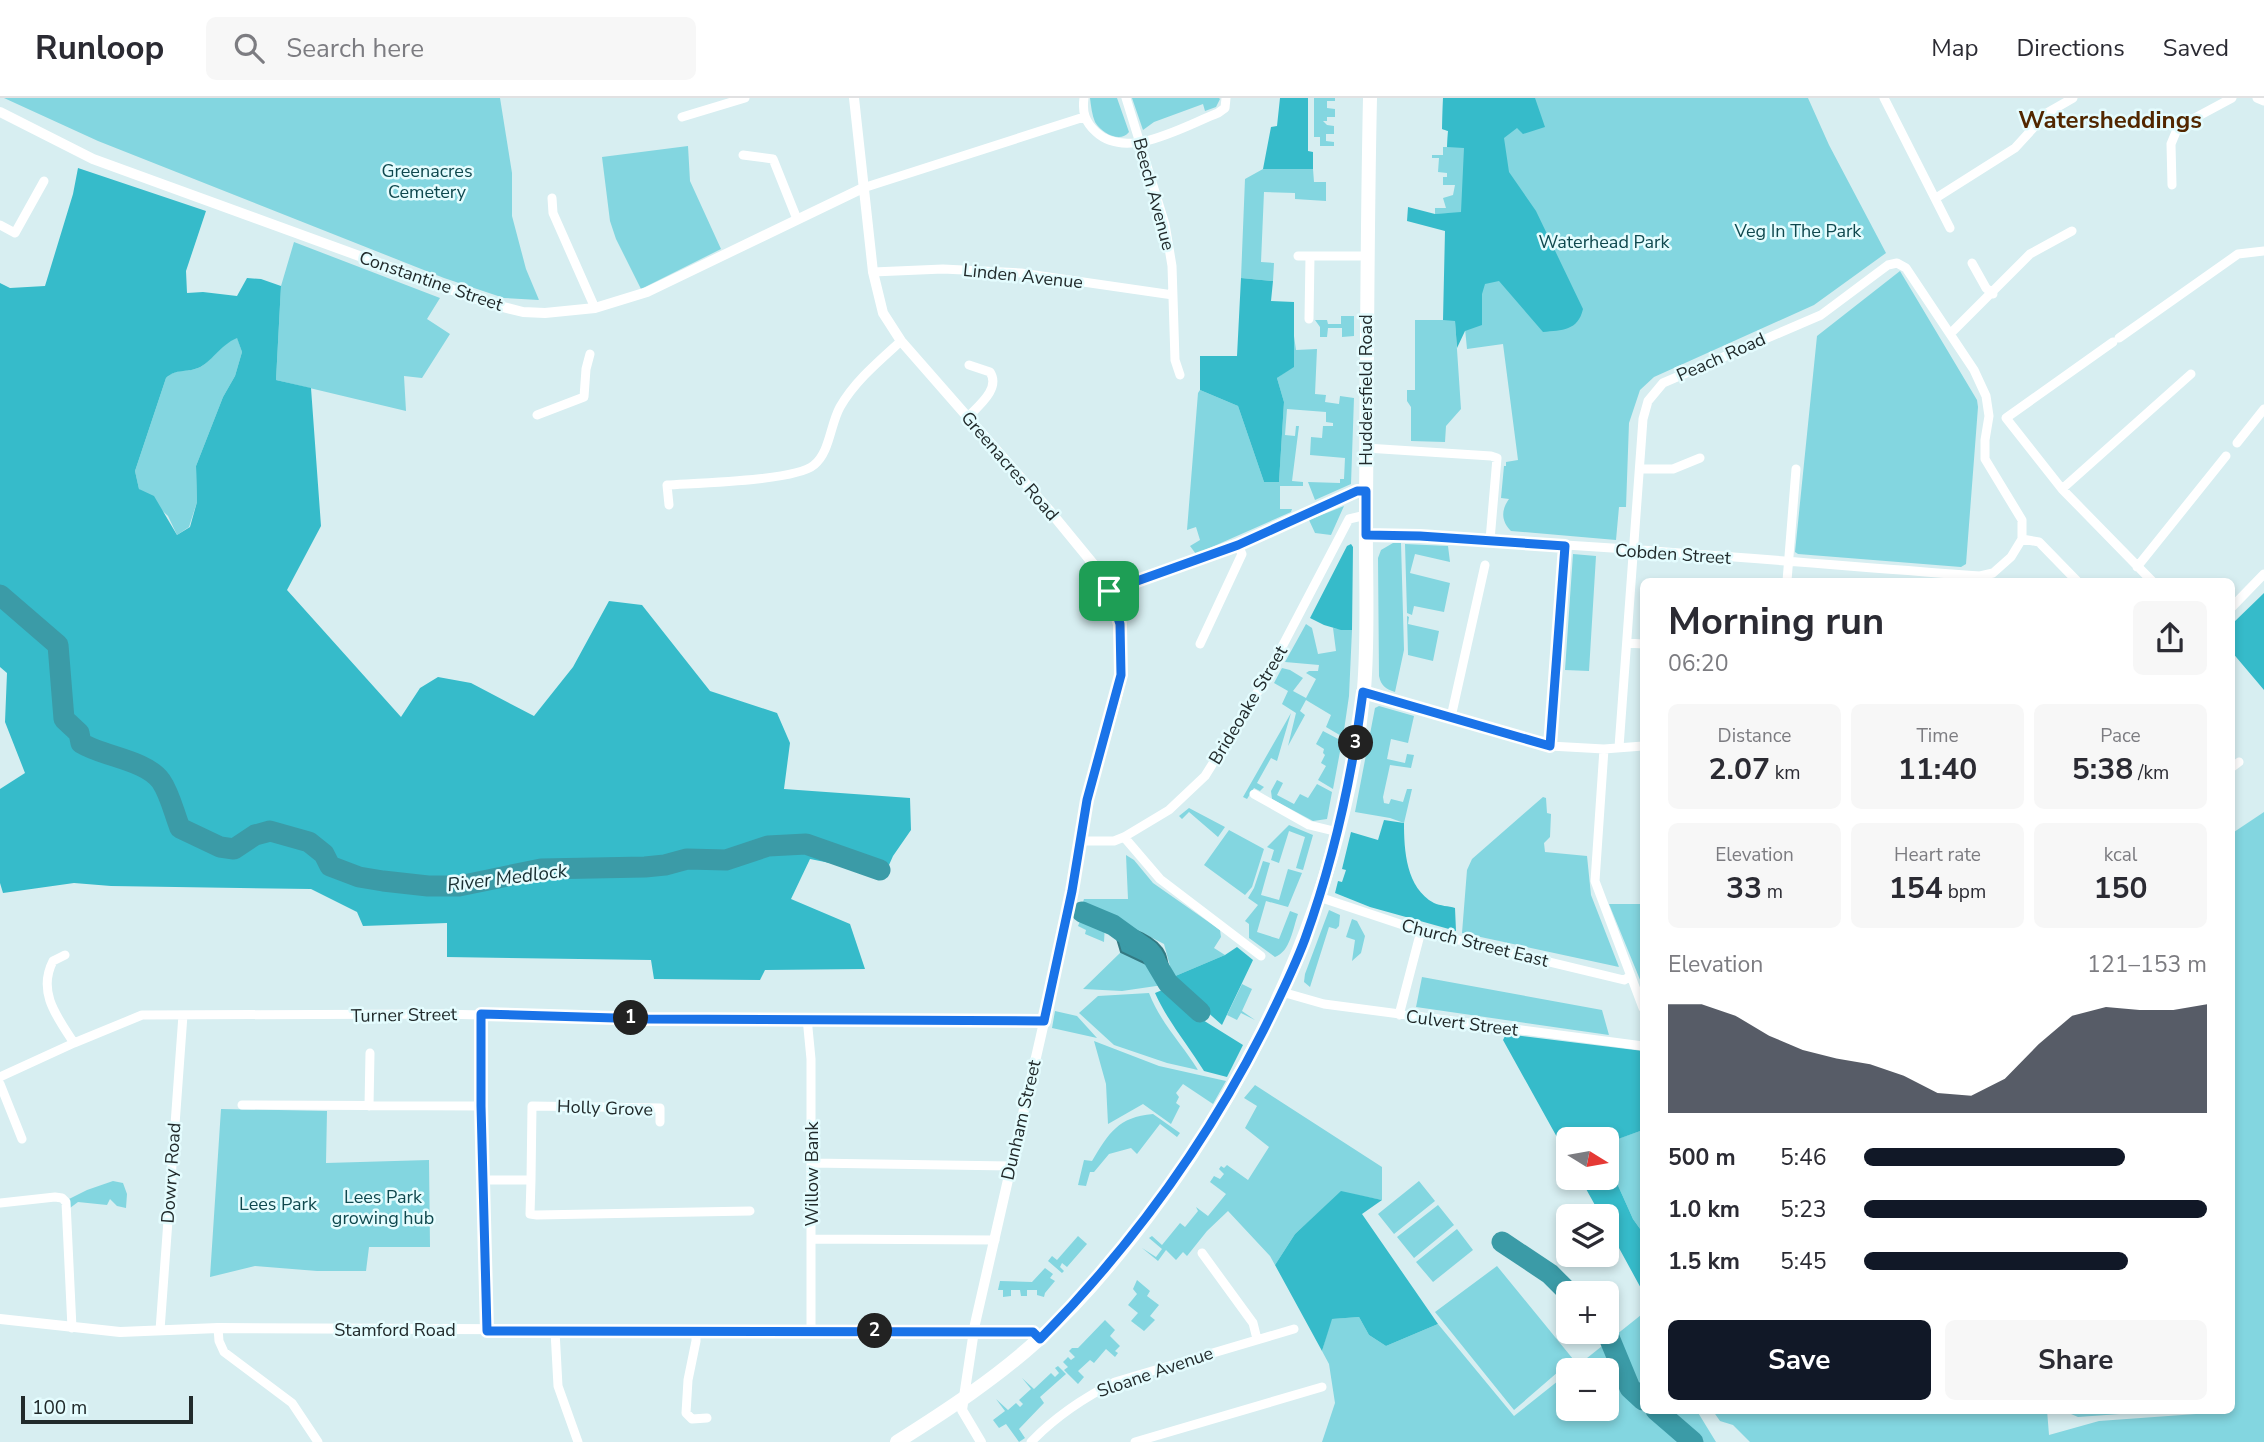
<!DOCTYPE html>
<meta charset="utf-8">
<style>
:root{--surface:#fff;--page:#f7f7f7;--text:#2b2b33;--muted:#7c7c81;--line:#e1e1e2;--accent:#111827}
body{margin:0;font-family:"Nunito Sans",sans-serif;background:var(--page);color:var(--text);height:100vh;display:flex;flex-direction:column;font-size:26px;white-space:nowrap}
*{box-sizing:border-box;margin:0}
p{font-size:23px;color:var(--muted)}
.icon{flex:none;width:38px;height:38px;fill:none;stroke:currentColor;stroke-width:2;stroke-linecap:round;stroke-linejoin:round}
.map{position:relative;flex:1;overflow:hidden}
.side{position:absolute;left:1640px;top:480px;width:595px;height:836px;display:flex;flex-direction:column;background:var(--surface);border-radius:10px;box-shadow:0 4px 10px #0003}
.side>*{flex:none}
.needle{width:46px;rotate:101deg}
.tools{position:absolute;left:1556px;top:1029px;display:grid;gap:14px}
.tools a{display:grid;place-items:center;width:63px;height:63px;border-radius:10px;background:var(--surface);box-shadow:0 4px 10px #0003;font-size:35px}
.scale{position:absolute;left:21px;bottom:18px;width:172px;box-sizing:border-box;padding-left:7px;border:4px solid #212a2b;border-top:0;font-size:19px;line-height:24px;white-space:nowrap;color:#212a2b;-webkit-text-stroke:5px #e4fcfe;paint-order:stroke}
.pin{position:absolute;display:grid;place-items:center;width:60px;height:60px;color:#fff;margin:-30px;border-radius:14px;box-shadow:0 4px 10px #0006}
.km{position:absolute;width:35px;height:35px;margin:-18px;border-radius:50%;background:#222;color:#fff;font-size:19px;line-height:35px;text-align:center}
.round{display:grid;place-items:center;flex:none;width:74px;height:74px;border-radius:10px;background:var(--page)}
.head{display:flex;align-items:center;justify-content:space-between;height:119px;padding:0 28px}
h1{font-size:38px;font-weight:700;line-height:52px}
.figures{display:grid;grid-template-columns:repeat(3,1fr);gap:10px;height:119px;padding:7px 28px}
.figures div{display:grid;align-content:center;border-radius:10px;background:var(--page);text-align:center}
.figures b{font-size:30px;font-weight:700}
.figures small{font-size:19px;font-weight:400}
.figures p{font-size:19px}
.chart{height:196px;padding:14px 28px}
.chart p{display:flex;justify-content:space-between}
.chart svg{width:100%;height:126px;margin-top:7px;fill:var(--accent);opacity:.7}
.primary-button{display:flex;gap:14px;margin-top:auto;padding:14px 28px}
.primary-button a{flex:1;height:80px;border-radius:10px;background:var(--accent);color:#fff;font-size:28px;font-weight:700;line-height:80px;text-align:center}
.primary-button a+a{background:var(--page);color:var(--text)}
ul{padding:0 28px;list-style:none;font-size:23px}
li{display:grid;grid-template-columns:112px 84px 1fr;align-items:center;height:52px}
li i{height:18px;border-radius:9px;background:var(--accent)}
header{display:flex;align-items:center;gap:42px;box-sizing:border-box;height:98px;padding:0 35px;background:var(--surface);border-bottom:2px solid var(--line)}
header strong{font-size:33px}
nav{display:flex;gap:38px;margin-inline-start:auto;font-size:24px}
.search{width:490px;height:63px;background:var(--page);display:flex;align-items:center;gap:18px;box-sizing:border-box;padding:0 24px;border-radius:10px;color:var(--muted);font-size:26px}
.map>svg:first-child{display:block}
.green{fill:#83d6e0}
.forest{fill:#36bbca;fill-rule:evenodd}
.water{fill:#3b9ba7;stroke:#337982;stroke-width:2}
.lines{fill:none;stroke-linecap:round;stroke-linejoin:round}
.river{stroke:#3b9ba7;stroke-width:21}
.minor{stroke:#fff;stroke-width:9}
.tertiary{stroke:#fff;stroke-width:10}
.primary{stroke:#fff;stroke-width:14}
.route-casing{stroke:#fff;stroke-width:14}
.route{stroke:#1a73e8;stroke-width:9}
.labels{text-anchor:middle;stroke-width:5;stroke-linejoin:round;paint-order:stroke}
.park-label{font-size:18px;fill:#0f484e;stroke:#e4fcfe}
.street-label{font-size:18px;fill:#212a2b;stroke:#e4fcfe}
.water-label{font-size:19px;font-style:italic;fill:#182e31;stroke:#e4fcfe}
.district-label{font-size:24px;font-weight:bold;fill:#522700;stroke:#e4fcfe}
</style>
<header>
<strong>Runloop</strong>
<div class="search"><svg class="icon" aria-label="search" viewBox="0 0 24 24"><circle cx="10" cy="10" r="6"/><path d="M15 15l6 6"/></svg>Search here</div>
<nav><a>Map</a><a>Directions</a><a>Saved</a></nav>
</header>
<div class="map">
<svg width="2264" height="1344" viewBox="0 0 2264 1344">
<rect width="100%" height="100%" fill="#d7eef1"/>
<!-- green -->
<path class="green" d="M4,0H500L512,75V118L526,171L539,202L504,200L444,180L98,43Z
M1090,0H1117L1129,34C1121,45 1102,36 1095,24C1092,17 1091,8 1090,0Z
M1132,0H1219L1220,1L1216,9L1205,13L1203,6L1154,24L1143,32Z
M1314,0H1335V3H1327V10L1335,11V19H1327V23H1323L1327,27L1334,28V36H1326V43L1334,44V48H1320V39H1314Z
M1443,0H1808L1829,47L1886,155L1814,207L1654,279L1640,292L1629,325L1626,409H1619L1616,442L1511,433C1501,423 1501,412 1509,401L1501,400L1504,368H1506V364L1518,362L1503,246L1467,251L1459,170L1461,115L1435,116V110H1446L1443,100L1453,97L1455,87H1443V79H1447V75L1438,74L1439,60H1432V57H1443V49H1447L1448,33L1442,31Z
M688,48L690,83L721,151L641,191L616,141L610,123L602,59Z
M1263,71H1313L1314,84H1326V103L1295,101V95L1264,94L1261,164L1274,165L1273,183L1241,180L1245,81Z
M294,144L440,200L427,221L450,236L422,280L404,278L406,313L276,282L281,188Z
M1900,173L1977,302L1978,309L1966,466L1961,469L1798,456L1795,454L1817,238Z
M1341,218H1354V238L1342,239V230H1328L1327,239H1320V229L1315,222H1327L1328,226H1341Z
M1415,222H1455L1461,311L1446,328L1445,344L1411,343V309L1407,303V292H1415Z
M1294,238L1296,252L1317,251L1315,296L1326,297L1325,304L1339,306L1340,298L1354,300L1351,386L1315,402L1308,384L1340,385V381H1344L1345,360L1310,357L1311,339L1322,340L1323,328H1333V325L1326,324V314L1287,311L1285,337L1295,338L1296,328H1299L1292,383L1303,384V388H1280V411H1292L1291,414L1196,456L1190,448L1200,442L1196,429L1187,432L1198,295L1200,292L1238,308L1264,384H1279L1284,304L1277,280L1294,268Z
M237,239L242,254L235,278L223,299L196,368L197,404L189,429L177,437L168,418L139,391L135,373L166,280C178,269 185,275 198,270C211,265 219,247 237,239Z
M1344,408L1331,437L1315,435L1309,422Z
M1393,445H1401L1404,552L1395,594C1385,591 1381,587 1379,578L1378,460L1381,452Z
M1405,446L1448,448L1450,464L1415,456L1410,475L1450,485L1444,514L1414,508L1412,517L1407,515Z
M1573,456L1596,458L1589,573L1565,572Z
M1407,518L1409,519L1408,526L1439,533L1433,563L1408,557Z
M1306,526L1312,530L1318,556L1336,553L1333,530L1352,532L1349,598L1343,639L1326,629L1331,617L1306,602L1300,613L1305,617L1288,648L1296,615L1282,606L1288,593L1274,585L1282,570L1290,572L1303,580L1293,593L1306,600L1316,581L1306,575L1309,573H1318L1319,567L1285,564Z
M1379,608L1414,618L1408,645L1391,641L1387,661L1405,665L1407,656L1414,657L1411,670L1390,667L1383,699L1384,705L1389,706L1391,701L1403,704L1407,691H1412L1404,725L1390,720L1355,714L1375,610Z
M1291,615L1277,663L1271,660L1257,685L1264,689L1260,693L1254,690L1247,701L1243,699Z
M1323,633L1342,643L1333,691L1318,682L1326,668L1321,665L1325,657L1323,655L1324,651L1316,646Z
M1277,682L1283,685L1277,697L1294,706L1300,696L1308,700L1317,686L1332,694L1327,721L1313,723L1272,701L1271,693Z
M1543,699L1546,700L1547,715L1551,716L1550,739L1544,745L1545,754L1587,758L1591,797L1619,869L1462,835L1467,772L1472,761Z
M1189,710L1225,729L1218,739L1189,714L1182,721L1179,718Z
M2264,714V1344H1750L1733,1327L1720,1323L1713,1313L2047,1312L2049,1337L2099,1323L2196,1316L2197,1313L2231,1312V736Z
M1289,727L1313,737L1303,772L1296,770L1305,739L1289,733L1279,765L1271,762L1274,752L1267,749Z
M1229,732L1264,751L1252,789L1245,797L1204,767Z
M1126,757L1134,762L1153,785L1220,832L1221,839L1214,850L1225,857L1173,879L1164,846L1123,825L1081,810L1084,801H1128Z
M1263,763L1270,765L1261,797L1279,802L1288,771L1302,775L1288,809L1266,803L1257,834L1279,841L1290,813L1298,816C1293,830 1290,854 1275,859L1249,840V826L1245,823L1258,807L1248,800L1254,790Z
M1609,806H1643V889Z
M1329,812L1340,817L1339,828L1336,831L1329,829L1310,889L1304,884L1305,876Z
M1083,816L1105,826L1104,844L1085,836L1086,832L1078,828Z
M1352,821L1357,823L1365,838L1361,855L1352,863L1355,842L1346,839Z
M1121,854L1159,873L1163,887L1122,893L1083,891Z
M1422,879L1602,912L1609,937L1416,909Z
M1242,886L1252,891L1242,913L1255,922L1241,915L1237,922L1227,917Z
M1149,895C1160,924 1182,946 1198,972L1167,965L1114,947L1079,915L1098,898Z
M1055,913L1077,918L1097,940L1052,930Z
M1094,943L1159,968L1226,983L1213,1006L1183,986L1176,995L1179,999L1176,1005L1180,1008L1171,1026L1143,1006L1108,1026L1106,986Z
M1255,987L1382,1069V1102L1341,1094L1295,1136L1275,1167L1270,1158L1228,1113L1207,1133L1187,1158L1183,1154L1176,1162L1166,1152L1158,1163L1142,1150L1156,1159L1162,1151L1149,1140L1152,1138L1162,1147L1180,1125L1185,1129L1198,1113L1196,1109L1208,1118L1226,1096L1210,1084L1214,1078L1220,1081L1224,1076L1219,1071L1221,1068L1224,1070L1227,1067L1248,1082L1269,1049L1245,1030L1257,1008L1244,1000Z
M221,1011L327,1013L326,1065L429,1062L430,1149H369L366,1173H317L255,1168L210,1179Z
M1153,1016L1180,1035L1177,1039L1160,1026L1137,1056L1131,1050L1109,1056L1094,1074H1090L1086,1088L1078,1087L1084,1062L1092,1063C1109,1035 1118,1019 1153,1016Z
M1643,1032V1135L1633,1121L1607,1063L1606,1045Z
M113,1083L123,1085L127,1096L126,1110L117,1108L110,1101L107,1107L78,1104L70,1110L69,1101L87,1092Z
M1419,1083L1435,1103L1394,1136L1378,1116Z
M1438,1107L1454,1127L1414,1160L1397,1139Z
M1457,1131L1473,1152L1433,1184L1416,1164Z
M1078,1138L1087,1146L1067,1169L1062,1165L1060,1169L1064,1173L1062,1175L1048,1163L1052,1158L1057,1162Z
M1497,1168L1573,1261L1514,1312L1435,1214Z
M1045,1170L1053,1176L1050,1180L1055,1183L1045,1195L1044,1199L1037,1197V1192H1027V1198H1021L1020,1192H1011V1198L1003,1199V1192H998L1000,1183L1032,1184Z
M1137,1182L1150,1193L1147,1198L1159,1207L1150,1218L1155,1222L1144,1233L1131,1223L1138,1215L1128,1207L1137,1196L1133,1191Z
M1641,1217L1643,1312L1697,1313L1716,1344H1322L1335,1305L1329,1266L1322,1253L1331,1221L1359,1219L1369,1237L1386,1248L1438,1226L1514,1318L1568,1275V1311H1606V1272H1572Z
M1105,1222L1115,1232L1110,1238L1120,1248L1115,1253L1118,1255L1115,1259L1106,1251L1094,1265L1090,1262L1078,1273L1084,1279L1078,1286L1064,1272L1068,1269L1063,1264L1068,1259L1071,1262L1075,1259L1069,1253L1072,1250H1078Z
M1058,1268L1066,1276L1040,1299L1044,1305L1019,1331L1025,1340L1019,1344L1006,1326L999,1330L993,1322L1005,1313L996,1301L1008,1312L1016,1305L1020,1309L1023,1306L1019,1302L1031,1291L1022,1280L1034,1291L1051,1275L1055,1279L1059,1275L1055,1270Z
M2064,1313H2162L2078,1319Z"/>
<!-- forest -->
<path class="forest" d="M1280,0H1308V53L1313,54V71H1263L1271,29L1277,28Z
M1443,0H1535L1545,29L1523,36L1517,30L1504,40L1509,74L1536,113L1583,211C1578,233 1562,232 1543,234L1499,183L1485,186L1482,196V227L1465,233L1457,250L1455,223L1443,222L1445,133L1407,123L1408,109L1435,116L1461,114L1464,50L1447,49L1448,33L1442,31Z
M78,70L206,113L186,173L187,195L203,194L237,198L247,180L261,181L281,188L276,282L311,290L321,428L287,492L401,619L420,590L438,579L471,585L534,618L573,569L609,503L642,507L710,593L777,615L790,645L784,691L910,700L911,732L893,758L885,776L810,761L791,801L850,826L865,871L765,872L760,882L654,881L651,862L447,859V825L363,828L357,814L311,791L111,788L74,785L3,795L0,785V691L25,675L5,624L7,575L0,569V185L10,190L45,188L73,96ZM237,240L242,254L235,278L223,299L196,368L197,404L190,429L177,437L154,398L139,391L135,373L166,280C177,270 185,275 198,270C211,265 220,247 237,240Z
M1241,180L1273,183L1271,203L1294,204V269L1277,280L1284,304L1279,384H1264L1238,308L1200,292V258H1237Z
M1351,446L1353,449L1352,532H1341L1324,527L1310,520L1347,448Z
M2264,495V592L2231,553V527Z
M1384,722L1404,725C1404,752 1406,790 1434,805C1440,808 1449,808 1455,810L1456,833L1370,809L1335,795L1338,783L1342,784L1346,772L1342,771L1351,734L1378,742Z
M1237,849L1253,862L1222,927L1177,887L1173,879L1225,857Z
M1167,890L1190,914L1243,947L1227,979L1204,973C1188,947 1168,924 1155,895Z
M1506,936L1643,953V1032L1607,1045L1606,1041H1568V1059L1503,942Z
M1607,1063L1633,1121L1643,1135V1194L1607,1128L1606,1118H1601L1580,1080H1606Z
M1341,1093L1382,1102L1362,1116L1438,1226L1386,1248L1369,1237L1359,1219L1332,1221L1322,1253L1275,1167L1295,1136Z"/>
<!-- water -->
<path class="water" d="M1113,827C1129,828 1158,839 1165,856C1168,864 1168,874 1172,883L1163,887L1159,872L1121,854Z"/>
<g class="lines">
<!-- river -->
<path class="river" d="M0,497L58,547L64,621L79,635L81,645C104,659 146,662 161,683C170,696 174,715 180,730L220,749L234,751L255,737L270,733L309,744L324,756L330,768L359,779L383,783L428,788H459L541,771L645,769L665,767L687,761L726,762L768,748L806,746L880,772
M1082,814L1113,827L1149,853L1168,885L1200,914
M1502,1144L1550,1176L1569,1195
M1606,1232L1630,1290L1643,1302
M1656,1312L1693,1344"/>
<!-- minor -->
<path class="minor" d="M1084,0C1082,14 1085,24 1096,34C1127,63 1184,28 1218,15L1225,10L1226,0
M1126,0L1165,126L1172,168L1175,262L1180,277
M1884,0L1950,130
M2257,0L2264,3
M682,19L745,0
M743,57L773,61L797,121
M2172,87L2171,46L2178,29L2232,0
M863,90L1084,19
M552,100L553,115L595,210
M1936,100L2015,50L2047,15L2073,0
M0,127L15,135L44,83
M1298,158H1367
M1972,165L1986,190L1993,196
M873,174L943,171L1021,175L1173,197
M1309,221L1310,158
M1950,236L2030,156L2072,133
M2119,240L2238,156L2264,153
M2113,244L2006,320L2062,391L2152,483
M537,317L584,299L586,271L590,256
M967,320C978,308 1001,291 990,274L969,267
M2237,345L2264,311
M1366,350L1491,358L1497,360L1490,442
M1640,371H1673L1700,360
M2062,391L2191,276
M669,407L667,387C695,385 796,383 814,367C830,354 830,327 840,309C855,283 879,263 901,243
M1366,437L1382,436C1582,446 1781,463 1980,478L1993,475L2011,459L2022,441V422L1985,361V342L1989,318L1986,298L1974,272L1906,170L1897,165L1888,167L1821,217L1663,285L1648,303L1643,321L1619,649
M2022,441L2039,444L2077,483
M2137,469L2226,358
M1787,483L1796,371
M1109,493L1238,447L1343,398L1357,393H1366
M2231,510L2264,476
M1627,545L1643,546
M1200,546L1242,456L1238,447
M1363,594L1550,648L1604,651L1643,648
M1451,619L1485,467
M1550,648L1565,448
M1604,651L1595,783L1643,910
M2231,670L2239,664
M1254,696L1309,727L1338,734
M1124,739L1160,781L1261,858
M1081,743H1114L1124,739L1169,712L1205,678L1262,587L1349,421L1366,417
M1319,799L1421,833L1624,882L1631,878
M65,857L53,863C37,894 57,919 74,945
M1282,894L1324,906L1643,948
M481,916V1008L487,1232
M1399,917L1421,833
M807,920L811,961V1233
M0,979L74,945L142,917L442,916L647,921L1044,923
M0,986L22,1041
M242,1007L481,1008
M369,1008L370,955
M811,1065L1011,1068
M482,1082H531L532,1008L660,1010V1024
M531,1082L530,1116L537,1117L750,1113
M0,1105L55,1099L62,1100L66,1104L72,1230
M812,1141L995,1142
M1202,1155L1253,1225L1257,1241
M218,1230L219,1243L224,1254L292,1305L318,1344
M160,1232L183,917
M555,1233L558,1288L578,1344
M696,1233V1243L688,1282L686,1315L692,1321L707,1320
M1031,1344C1056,1318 1083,1300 1115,1284L1294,1231
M1135,1344L1322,1289"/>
<!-- tertiary -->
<path class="tertiary" d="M854,0L873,174L883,215L901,243L1049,412L1099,473L1112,501L1120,526L1122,548L1121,577L1118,595L1088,702L1072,794L1053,885L975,1226L962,1312L981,1344
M0,14L93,61L491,206L523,214L545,215L595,210L647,194L863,90
M0,1221L120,1234L218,1230L962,1233L1033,1234L1040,1241"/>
<!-- primary -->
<path class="primary" d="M897,1344C946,1313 995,1281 1038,1242C1085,1200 1125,1150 1162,1099C1270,949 1345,777 1364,591C1369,531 1365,470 1366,409C1367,273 1367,136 1370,0"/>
</g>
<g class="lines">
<defs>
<path id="route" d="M1357,393H1366V437L1420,438L1565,448L1550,648L1363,594C1352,679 1334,761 1305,841C1293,873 1278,903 1263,933C1205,1047 1130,1150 1040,1241L1033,1234H1015L487,1233L481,1008V916L648,921L1044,923L1072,793L1087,702L1121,577L1120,526L1109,493L1238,447Z"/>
</defs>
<!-- route casing -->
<use href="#route" class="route-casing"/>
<!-- route -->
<use href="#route" class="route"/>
</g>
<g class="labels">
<!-- park labels -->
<g class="park-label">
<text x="427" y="79">Greenacres<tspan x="427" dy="21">Cemetery</tspan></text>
<text x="1798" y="139">Veg In The Park</text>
<text x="1604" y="150">Waterhead Park</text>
<text x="383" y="1105">Lees Park<tspan x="383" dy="21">growing hub</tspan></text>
<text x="278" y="1112">Lees Park</text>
</g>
<!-- street labels -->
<g class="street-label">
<text transform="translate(1154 96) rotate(75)" y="6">Beech Avenue</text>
<text transform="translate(1023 178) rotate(6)" y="6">Linden Avenue</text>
<text transform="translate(431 183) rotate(19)" y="6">Constantine Street</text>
<text transform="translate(1721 259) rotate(-24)" y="6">Peach Road</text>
<text transform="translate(1366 292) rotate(-90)" y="6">Huddersfield Road</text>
<text transform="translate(1010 368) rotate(49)" y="6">Greenacres Road</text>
<text transform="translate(1673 456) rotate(4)" y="6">Cobden Street</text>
<text transform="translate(1248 607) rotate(-59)" y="6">Brideoake Street</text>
<text transform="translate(1475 845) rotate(14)" y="6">Church Street East</text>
<text transform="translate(404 917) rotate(-1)" y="6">Turner Street</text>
<text transform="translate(1462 925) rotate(7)" y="6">Culvert Street</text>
<text transform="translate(605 1010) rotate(2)" y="6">Holly Grove</text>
<text transform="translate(1021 1022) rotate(-77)" y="6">Dunham Street</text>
<text transform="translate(171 1075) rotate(-86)" y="6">Dowry Road</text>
<text transform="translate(812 1076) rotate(-90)" y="6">Willow Bank</text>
<text x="395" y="1238">Stamford Road</text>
<text transform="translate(1155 1274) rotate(-19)" y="6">Sloane Avenue</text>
</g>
<!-- water labels -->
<g class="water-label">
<text transform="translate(507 779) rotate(-7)" y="7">River Medlock</text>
</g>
<!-- district labels -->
<g class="district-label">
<text x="2110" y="30">Watersheddings</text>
</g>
</g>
</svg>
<div class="tools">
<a><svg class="needle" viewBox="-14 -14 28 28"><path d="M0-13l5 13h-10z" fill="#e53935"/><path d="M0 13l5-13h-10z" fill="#7c7c81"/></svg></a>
<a><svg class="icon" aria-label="layers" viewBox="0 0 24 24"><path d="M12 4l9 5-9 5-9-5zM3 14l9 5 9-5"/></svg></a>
<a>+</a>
<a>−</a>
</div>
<div class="scale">100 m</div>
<div class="pin" style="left:1109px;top:493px;background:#1e9e55"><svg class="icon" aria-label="arrive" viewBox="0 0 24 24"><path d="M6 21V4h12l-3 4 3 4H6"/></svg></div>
<b class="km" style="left:631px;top:920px">1</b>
<b class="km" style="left:875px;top:1233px">2</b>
<b class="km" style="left:1356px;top:645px">3</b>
<section class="side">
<div class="head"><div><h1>Morning run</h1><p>06:20</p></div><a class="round"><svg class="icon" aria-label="share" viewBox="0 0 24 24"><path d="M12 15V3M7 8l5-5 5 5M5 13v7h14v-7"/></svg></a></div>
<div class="figures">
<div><p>Distance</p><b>2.07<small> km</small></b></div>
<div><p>Time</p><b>11:40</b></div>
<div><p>Pace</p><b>5:38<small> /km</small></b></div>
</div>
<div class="figures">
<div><p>Elevation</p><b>33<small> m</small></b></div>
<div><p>Heart rate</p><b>154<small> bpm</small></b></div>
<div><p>kcal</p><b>150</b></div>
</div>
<div class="chart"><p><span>Elevation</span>121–153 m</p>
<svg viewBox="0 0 160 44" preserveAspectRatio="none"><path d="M0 44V6L10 6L20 10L30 17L40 22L50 25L60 27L70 31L80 37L90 38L100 32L110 20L120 10L130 7L140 8L150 8L160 6V44z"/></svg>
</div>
<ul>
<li><b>500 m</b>5:46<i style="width:76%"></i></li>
<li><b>1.0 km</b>5:23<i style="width:100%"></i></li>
<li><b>1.5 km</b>5:45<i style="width:77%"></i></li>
</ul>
<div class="primary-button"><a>Save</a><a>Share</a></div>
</section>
</div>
